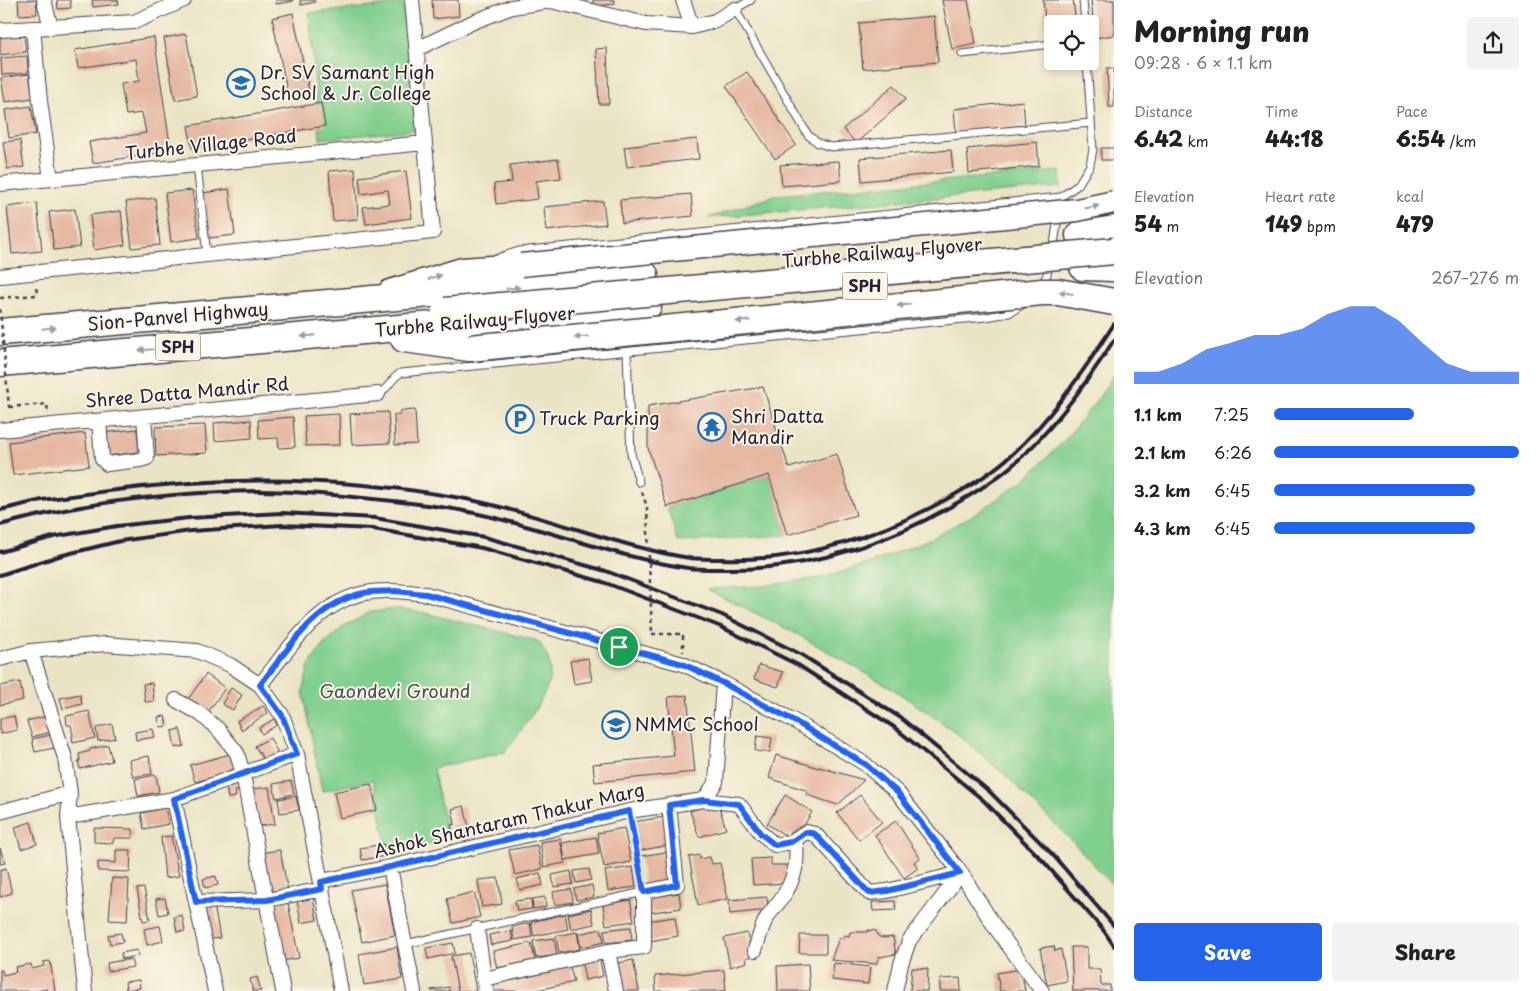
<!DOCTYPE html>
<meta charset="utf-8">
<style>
:root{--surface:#fff;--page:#f2f2f2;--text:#222;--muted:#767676;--accent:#2563eb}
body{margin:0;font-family:"Playpen Sans",sans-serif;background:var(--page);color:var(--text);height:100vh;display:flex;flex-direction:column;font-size:19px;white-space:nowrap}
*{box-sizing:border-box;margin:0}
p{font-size:16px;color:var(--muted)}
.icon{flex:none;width:28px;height:28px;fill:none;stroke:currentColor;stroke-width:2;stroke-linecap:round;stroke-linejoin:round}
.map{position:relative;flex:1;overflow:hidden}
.drawer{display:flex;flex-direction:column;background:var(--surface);width:425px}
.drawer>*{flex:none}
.controls{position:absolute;left:1044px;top:15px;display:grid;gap:10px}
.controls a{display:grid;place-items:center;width:55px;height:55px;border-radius:5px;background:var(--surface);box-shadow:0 2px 8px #0003;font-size:25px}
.pin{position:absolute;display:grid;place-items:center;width:42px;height:42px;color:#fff;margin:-21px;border:2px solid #fff;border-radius:50%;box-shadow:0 1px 5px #0007}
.round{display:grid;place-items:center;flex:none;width:52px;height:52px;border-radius:5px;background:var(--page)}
.overview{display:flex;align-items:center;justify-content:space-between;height:85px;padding:0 20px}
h1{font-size:28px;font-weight:800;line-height:38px}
.stats{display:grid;grid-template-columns:repeat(3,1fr);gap:8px;height:85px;padding:5px 20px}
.stats div{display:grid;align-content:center}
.stats b{font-size:21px;font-weight:800}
.stats small{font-size:14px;font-weight:400}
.stats p{font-size:14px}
.chart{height:140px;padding:10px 20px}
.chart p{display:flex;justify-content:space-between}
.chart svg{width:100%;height:90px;margin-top:5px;fill:var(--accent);opacity:.7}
.cta{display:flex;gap:10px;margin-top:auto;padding:10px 20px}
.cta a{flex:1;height:58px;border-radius:5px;background:var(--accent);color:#fff;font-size:20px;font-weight:800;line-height:58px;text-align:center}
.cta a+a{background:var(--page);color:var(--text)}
ul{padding:0 20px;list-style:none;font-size:16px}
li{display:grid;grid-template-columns:80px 60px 1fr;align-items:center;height:38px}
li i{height:12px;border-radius:6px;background:var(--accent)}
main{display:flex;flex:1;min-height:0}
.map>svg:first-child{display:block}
.green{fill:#81cf8e;stroke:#527864}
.building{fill:#e5b8a2}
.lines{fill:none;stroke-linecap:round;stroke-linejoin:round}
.lane-casing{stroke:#403f50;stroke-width:9}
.street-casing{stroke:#403f50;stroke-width:16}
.primary-casing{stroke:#403f50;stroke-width:25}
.highway-casing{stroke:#403f50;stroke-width:29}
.path{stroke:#403f50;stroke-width:2.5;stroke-dasharray:4 4;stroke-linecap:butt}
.lane{stroke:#fff;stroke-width:7}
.street{stroke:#fff;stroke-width:14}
.primary{stroke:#fff;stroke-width:22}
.highway{stroke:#fff;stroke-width:26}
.rail{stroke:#22223b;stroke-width:4}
.primary-bridge-casing{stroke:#403f50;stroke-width:25;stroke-linecap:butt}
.highway-bridge-casing{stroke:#403f50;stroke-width:29;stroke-linecap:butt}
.path-bridge{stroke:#403f50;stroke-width:2.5;stroke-dasharray:4 4;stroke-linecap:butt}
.primary-bridge{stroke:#fff;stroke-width:22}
.highway-bridge{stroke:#fff;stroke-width:26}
.oneway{fill:#9c9ca7}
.route-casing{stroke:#fff;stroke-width:10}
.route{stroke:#2563eb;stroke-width:6}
.labels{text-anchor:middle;stroke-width:4;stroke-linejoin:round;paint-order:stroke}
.shield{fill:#fcf5e5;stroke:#63616e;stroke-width:1}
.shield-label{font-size:16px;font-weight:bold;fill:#22223b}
.poi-label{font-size:18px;fill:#22223b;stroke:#fcf5e5;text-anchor:start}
.street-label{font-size:18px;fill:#22223b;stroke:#fcf5e5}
.park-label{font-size:18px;fill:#3e5654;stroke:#fcf5e5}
</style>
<main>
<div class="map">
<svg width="1114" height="991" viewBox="0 0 1114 991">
<rect width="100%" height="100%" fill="#fcf5e5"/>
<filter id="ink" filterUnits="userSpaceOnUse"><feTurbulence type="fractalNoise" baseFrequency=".02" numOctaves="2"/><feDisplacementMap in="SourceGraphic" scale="10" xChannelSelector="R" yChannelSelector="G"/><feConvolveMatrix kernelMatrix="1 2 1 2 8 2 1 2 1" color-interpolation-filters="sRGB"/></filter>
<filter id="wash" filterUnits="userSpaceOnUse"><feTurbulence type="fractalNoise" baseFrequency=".0096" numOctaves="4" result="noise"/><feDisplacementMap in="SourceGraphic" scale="20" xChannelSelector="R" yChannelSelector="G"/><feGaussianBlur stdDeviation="1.12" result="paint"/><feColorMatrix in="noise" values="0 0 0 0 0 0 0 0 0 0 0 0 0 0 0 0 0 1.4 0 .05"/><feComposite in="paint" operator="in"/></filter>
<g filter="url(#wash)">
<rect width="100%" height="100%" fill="#eae4c4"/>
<!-- green -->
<path class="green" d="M403,4L415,130L320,139L309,13Z
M1060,171L1061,187L708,218L777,195Z
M1114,374V887L1075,844L1003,773L954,731L890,687L797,634L707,589L762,586L826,577L878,560L929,539L977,513L1023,481L1065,440L1100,396Z
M769,475L787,535L678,542L667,507Z
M396,609L425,613L538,641C545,651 551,661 550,674C550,695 518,734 505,752L433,768L448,839L389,854L373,780L322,791L303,691L309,665L324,644L342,628L370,612Z"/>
<g id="blocks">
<!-- building -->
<path class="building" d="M18,0H36L37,14L19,15Z
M57,0H70L71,8L58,9Z
M92,0H118L119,4L93,7Z
M276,0H293V1L276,4Z
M300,0H314L315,2L301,5Z
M432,0H458L459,16L433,19Z
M593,0H614L615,4L594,6Z
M942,0H968L976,44L952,49Z
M1043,0H1073L1076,24H1052V41L1047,42Z
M1091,0H1114V35L1095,38Z
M293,13L309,91L288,95L272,18Z
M934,16L938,62L863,69L859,23Z
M186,34L197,96L175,100L164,38Z
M24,35L26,52L0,55V37Z
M154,37L171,151L93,163L89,142L146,133L142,113L126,115L121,84L139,81L136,59L78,68L75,50Z
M607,48L609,104H599L596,49Z
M27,56L28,73L2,75L1,58Z
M1107,68H1114V107H1109Z
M747,72L796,145L775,159L726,86Z
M29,74L33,98L5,102L1,78Z
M894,85L906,99L856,143L843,129Z
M1023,101L1025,125L956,133L954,109Z
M321,103L325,126L192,148L188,126Z
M31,106L36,134L9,138L5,110Z
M697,139L699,159L627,167L624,147Z
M20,140L24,167L7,169L3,142Z
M1037,142L1039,166L969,173L967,149Z
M1101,148H1114V160H1101Z
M951,150L953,172L862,181L860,158Z
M558,159L561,178L536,181L538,199L496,204L494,184L512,182L510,165Z
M839,161L841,181L782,186L780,165Z
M355,169L358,219L333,221L329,171Z
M406,171L412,218L366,224L363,207L390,204L388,190L361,194L359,177Z
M229,189L235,235L209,238L203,193Z
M192,190L199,238L171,242L165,193Z
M691,194L693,216L622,223L620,200Z
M155,198L160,245L132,248L126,202Z
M603,201L606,224L546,231L544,207Z
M37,203L42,251L12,254L7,207Z
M75,209L80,247L54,250L49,212Z
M121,211L125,245L94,250L90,215Z
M763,387L789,468L837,454L856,515L787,535L769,475L667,507L648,448V406Z
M415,410L417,444L395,445L394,415H400V411Z
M388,412L390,443L352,445L350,414Z
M339,414L340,445L306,446L304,416Z
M293,417L295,447L279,448L278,438L259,439L258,420Z
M251,420L252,438L215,441L214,423Z
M205,425L207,453L156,456L155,427Z
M137,429L139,452L106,456L103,433Z
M85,433L89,466L13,475L9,442Z
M588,658L592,681L574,684L570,661Z
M759,665L783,672L778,687L754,679Z
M206,674L225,688L206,715L186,702Z
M20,682L23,700L0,705V686Z
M152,683L154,701L145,702L143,684Z
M231,688L242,695L233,710L222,704Z
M80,694L82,704L63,709L60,698Z
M687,695L695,772L595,782L593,764L674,756L668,697Z
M263,706L268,713L241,730L237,721Z
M89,711L95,738L73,743L72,736H73L71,725H67L66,716Z
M14,716L17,730L0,734V719Z
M47,716L52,732L32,737L27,721Z
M165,716L167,726L160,727L158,717Z
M274,719L277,725L262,734L259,728Z
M112,724L115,738L98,741L96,728Z
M153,729L155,737L136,740L135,732Z
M180,729L184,746L175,748L172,731Z
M51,735L54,748L35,752L32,739Z
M757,736L772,738L770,752L755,751Z
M270,738L278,753L264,760L255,746Z
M108,745L112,761L80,769L78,761H80L79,754L90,751V749Z
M234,753L239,770L195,782L190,765Z
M776,755L819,768V767L864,780L838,805L807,795L808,791L769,778Z
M149,756L152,774L133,777L129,760Z
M156,775L159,792L138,796L135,779Z
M240,778L242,790L235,791L236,797L228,798L225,781Z
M291,781L294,794L276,798L273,784Z
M371,784L377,810L340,818L334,792Z
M269,787L275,824L259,826L253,789Z
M785,795L812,812L797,837L790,833L788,837L767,824Z
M860,795L882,822L859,840L837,813Z
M296,796L299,810L280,813L278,799Z
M718,803L726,829L699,837L690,811Z
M464,806L470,832L454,835L451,825L455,824L452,809Z
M165,808L169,824L144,829L141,813Z
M664,817L669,845L638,851L633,822Z
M896,821L920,858L914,862L918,868L904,878L875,835Z
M31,822L37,844L21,849L15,827Z
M94,828L133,829V838H114L113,843L94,842Z
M624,828L631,862L604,867L597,833Z
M171,836L179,876L165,878L161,837Z
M596,837L599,854L565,860L562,843Z
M560,839L565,863L544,867L540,842Z
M384,844L386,856L362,860L360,848Z
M537,845L542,869L515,875L509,850Z
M0,848L5,863L0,864Z
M116,850H131L130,872L98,871V862L116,863Z
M280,850L288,891L268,895L260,853Z
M666,852L670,883L644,887L640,856Z
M700,855V859L710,857L712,864L720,863L728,899L698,905L689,857Z
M771,858V865H786L788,883L753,885L751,859Z
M633,867L636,887L608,891L605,871Z
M6,868L12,893L0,897V870Z
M589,869L591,880L576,883L574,871Z
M571,871L573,884L554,887L552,875Z
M540,873L543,885L520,890L517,879Z
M216,876L218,885L205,888L203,879Z
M112,878L129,879L127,921L109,920Z
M498,878L502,904L482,907L478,880Z
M385,884L395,935L362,942L351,890Z
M592,885L594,897L576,900L574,889Z
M144,888L150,920L143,921L137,889Z
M571,889L573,902L555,905L553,892Z
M474,892L480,917L453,923L447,899Z
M679,893L681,908L647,913L645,898Z
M313,897L317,920L301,923L297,900Z
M545,897L546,907L533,909L532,899Z
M767,897L768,910L730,914L729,900Z
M165,898L168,913L159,915L156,899Z
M287,898L299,958L282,961L270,901Z
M531,899L532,909L517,911L515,901Z
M630,900L634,921L606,925L603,905Z
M895,901L896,910L873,911L872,902Z
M214,905L220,938L205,940L199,908Z
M591,909L594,924L571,929L568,914Z
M565,914L568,929L534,936L531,922Z
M182,915L185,931L177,932L174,917Z
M675,917L678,936L650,941L647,921Z
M530,923L532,937L514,940L512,927Z
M160,926L163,941L147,945L144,929Z
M631,927L632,940L606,943L604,930Z
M601,929L604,942L581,947L578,934Z
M868,930L876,931L879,937L885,938L893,937L896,954L880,957L879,956L876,964L831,960L839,938H844V935L849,936L850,932H868Z
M511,931L513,941L491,945L489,935Z
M577,932L580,949L559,953L556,936Z
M121,933L123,942L110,944L108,935Z
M747,933L752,956L746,958L747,962L730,967L724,938Z
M800,935H826V953H799Z
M554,938L557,955L536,958L533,941Z
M453,943L455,953L428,959L426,948Z
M531,943L535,960L497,968L493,951Z
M1054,946L1055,951L1061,949L1067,981L1047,985L1040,948Z
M397,947L402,979L364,985L359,954Z
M1071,947H1087V969H1100L1101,985H1110V991H1073Z
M137,950L138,956L122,959L121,953Z
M469,953L476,991H458L451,956Z
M131,959L133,967L108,971L107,963Z
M600,960L603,976L585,980L582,964Z
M633,960L639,991H619L614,964Z
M50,961L55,991H47V989L34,991H0V970H2L3,975L16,972L15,967L31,964L32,969L44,966L43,962Z
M834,963L870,967L868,984L832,980Z
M808,964L810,991H778L777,966Z
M570,967L574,982L532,991H491L490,985Z
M912,968L928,969L927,991H910Z
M1021,969L1025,991H1000L997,973Z
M724,970L726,991H694V990L656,991L655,976Z
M257,977L261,991H253L250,979Z
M960,978L961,991H940V979Z
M139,980L140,988L126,990L125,982Z
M449,987V991H431V990Z"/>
</g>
</g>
<g filter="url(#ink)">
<use href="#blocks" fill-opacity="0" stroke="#403f50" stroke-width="1"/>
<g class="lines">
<defs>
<path id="lane" d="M751,0L735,9L808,135L818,143L831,147L1091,123
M1083,0L1085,24
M962,54L1052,44
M197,165L207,255
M1061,197L1078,185L1090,165L1093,149L1087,61
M500,257L519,251L1061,197L1053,251
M1040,286L1046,277L1051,261
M627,352L631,454L639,482
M378,394C390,389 390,378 401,373L986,317L1009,313L1025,303
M405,944L644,892L629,811"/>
<path id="street" d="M44,0L51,28
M683,0L692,27
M33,28L40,101L51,179
M0,30L134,22L184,0
M417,49L473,22L512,7L551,1L646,24L692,27L715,21L735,9
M0,184L425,143
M0,276L433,232L412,0
M99,421L102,459L107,464L140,460L147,458L144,416
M0,430L378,394
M31,651L65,758L70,793L68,817L85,991
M0,659L31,651L105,644L197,651L230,665L260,685L282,715L297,754L341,991
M260,685C289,649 316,603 365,593C385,589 406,592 426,594L683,664L723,683L796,722L865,764L898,793L961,873L995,927L1042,991
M176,700L199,713L218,729L237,753L243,774L283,991
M174,799L215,991
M704,800L739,804L761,833L775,845L791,842L806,832L815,834L869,893L887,891L961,873
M0,812L70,793
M68,817L174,799L297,754
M390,867L414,991
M321,881L390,867L629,811L704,800L716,782L723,683
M196,902L267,900L322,889
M477,929L486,991
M755,950C758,941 761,930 765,921C770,911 778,904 784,895C795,878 799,859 795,840
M484,979L608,951
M616,991L608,951L644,947V892L677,885L669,805
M895,991L901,964L909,941L961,873"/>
<path id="primary" d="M390,291L462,269L521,265"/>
<path id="highway" d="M1079,235L1114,229
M1083,267L1114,268
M0,332L645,275
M404,339L470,348
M0,363L648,306"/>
</defs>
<!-- lane casing -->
<use href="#lane" class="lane-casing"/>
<!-- street casing -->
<use href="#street" class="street-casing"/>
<!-- primary casing -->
<use href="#primary" class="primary-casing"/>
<!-- highway casing -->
<use href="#highway" class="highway-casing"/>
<!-- path -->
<path class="path" d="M0,298L37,295L36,286
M9,407L47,404L48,414
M642,492L647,507
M652,634H683V652"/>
<!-- lane -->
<use href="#lane" class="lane"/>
<!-- street -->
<use href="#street" class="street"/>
<!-- primary -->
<use href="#primary" class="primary"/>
<!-- highway -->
<use href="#highway" class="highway"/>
<!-- rail -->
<path class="rail" d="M0,510C14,507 28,503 42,500C63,497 86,494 108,491C227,475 348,477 466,499C542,514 614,546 690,558C700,559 711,559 721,559C795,562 866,541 932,507C959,493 985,478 1008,458C1049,422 1085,369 1114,324
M0,525C84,502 172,492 258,491C297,491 335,495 374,499C404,502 434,505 464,511C540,525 611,557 688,568C697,569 708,569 718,569C800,571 879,547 950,507C973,494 995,481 1015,463C1054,429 1086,384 1114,340
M0,552L53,537L117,526L189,518L282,513L375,518L484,537L606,571L722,615L802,655L901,718L990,792L1053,855L1114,926
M0,575L59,556L120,541L191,531L282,525L373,529L482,548L603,582L719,626L798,665L894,727L983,800L1044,862L1104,931L1114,946"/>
<defs>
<path id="primary-bridge" d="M521,265L1077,210L1114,202"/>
<path id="highway-bridge" d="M445,311L1114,251
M470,348L1042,292H1058L1114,302"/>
</defs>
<!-- primary-bridge casing -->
<use href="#primary-bridge" class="primary-bridge-casing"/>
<!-- highway-bridge casing -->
<use href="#highway-bridge" class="highway-bridge-casing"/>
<!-- path-bridge -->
<path class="path-bridge" d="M0,309L9,407
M647,507L652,634"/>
<!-- primary-bridge -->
<use href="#primary-bridge" class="primary-bridge"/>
<!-- highway-bridge -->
<use href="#highway-bridge" class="highway-bridge"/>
</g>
<!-- one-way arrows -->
<defs><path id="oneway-solid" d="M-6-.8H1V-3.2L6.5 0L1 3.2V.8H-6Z" transform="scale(1.25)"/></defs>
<g class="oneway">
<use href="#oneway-solid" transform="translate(1092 207) rotate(-12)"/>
<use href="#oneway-solid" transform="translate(435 277) rotate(-17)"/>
<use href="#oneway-solid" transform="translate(513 288) rotate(-5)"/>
<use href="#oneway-solid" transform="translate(1066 293) rotate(-172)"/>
<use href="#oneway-solid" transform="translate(904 305) rotate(174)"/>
<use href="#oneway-solid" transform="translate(743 321) rotate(174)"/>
<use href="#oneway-solid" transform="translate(49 328) rotate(-5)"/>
<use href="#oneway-solid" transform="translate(308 336) rotate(175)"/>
<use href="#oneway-solid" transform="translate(581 337) rotate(174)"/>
<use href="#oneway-solid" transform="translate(146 350) rotate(175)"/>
</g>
</g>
<g class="lines" filter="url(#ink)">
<defs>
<path id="route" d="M395,591L426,594L683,664L723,683L796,722L865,764L898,793L960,873L887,891L869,893L815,834L806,832L791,842L775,845L761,834L739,804L704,800L669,805L677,885L644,892L629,811L390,867L321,882L322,889L267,900L196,902L174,799L297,754L282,715L260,685C289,648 315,603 364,593C374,591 385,592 395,591Z"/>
</defs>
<!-- route casing -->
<use href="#route" class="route-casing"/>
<!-- route -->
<use href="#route" class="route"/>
</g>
<!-- icons -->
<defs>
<symbol id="school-ring" viewBox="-11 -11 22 22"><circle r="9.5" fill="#fcf5e5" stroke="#1f6fb2" stroke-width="1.5"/><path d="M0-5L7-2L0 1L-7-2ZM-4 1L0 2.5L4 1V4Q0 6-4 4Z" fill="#1f6fb2"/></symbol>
<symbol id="parking-ring" viewBox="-11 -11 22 22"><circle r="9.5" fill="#fcf5e5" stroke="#1f6fb2" stroke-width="1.5"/><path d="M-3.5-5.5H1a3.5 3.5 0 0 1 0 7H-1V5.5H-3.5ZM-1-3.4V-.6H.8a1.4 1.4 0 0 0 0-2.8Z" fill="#1f6fb2"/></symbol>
<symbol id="temple-ring" viewBox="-11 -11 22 22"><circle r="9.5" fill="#fcf5e5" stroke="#1f6fb2" stroke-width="1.5"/><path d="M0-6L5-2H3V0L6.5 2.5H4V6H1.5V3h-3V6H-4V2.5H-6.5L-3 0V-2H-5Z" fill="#1f6fb2"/></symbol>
</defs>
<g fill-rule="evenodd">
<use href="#school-ring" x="225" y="67" width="32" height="32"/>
<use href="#parking-ring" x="504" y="403" width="32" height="32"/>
<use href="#temple-ring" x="696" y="411" width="32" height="32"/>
<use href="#school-ring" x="600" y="709" width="32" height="32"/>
</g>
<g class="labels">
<!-- shield labels -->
<g class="shield">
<rect x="842.5" y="272.5" width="45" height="27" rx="4"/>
<rect x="155.5" y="333.5" width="45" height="27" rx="4"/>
</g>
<g class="shield-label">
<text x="865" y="292">SPH</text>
<text x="178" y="353">SPH</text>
</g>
<!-- poi labels -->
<g class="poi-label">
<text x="260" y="79">Dr. SV Samant High<tspan x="260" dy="21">School &amp; Jr. College</tspan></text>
<text x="731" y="423">Shri Datta<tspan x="731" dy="21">Mandir</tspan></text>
<text x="539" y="425">Truck Parking</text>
<text x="635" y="731">NMMC School</text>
</g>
<!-- street labels -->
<g class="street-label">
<text transform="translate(211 145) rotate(-6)" y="6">Turbhe Village Road</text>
<text transform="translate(882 253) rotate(-5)" y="6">Turbhe Railway Flyover</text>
<text transform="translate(178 317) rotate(-5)" y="6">Sion-Panvel Highway</text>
<text transform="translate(475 322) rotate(-5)" y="6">Turbhe Railway Flyover</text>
<text transform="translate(187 393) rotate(-5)" y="6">Shree Datta Mandir Rd</text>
<text transform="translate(509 821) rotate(-13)" y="6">Ashok Shantaram Thakur Marg</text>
</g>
<!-- park labels -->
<g class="park-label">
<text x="395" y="698">Gaondevi Ground</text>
</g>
</g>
</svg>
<div class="controls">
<a><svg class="icon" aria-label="locate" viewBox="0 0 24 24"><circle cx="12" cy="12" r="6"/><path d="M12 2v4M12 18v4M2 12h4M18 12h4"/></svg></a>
</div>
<div class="pin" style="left:619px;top:647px;background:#1e9e55"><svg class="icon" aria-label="arrive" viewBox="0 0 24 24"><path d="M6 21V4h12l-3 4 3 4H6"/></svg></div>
</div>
<section class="drawer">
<div class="overview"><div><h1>Morning run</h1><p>09:28 · 6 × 1.1 km</p></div><a class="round"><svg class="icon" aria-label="share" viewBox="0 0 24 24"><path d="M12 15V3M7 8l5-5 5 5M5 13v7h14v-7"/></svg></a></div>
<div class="stats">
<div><p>Distance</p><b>6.42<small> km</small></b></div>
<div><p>Time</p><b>44:18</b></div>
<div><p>Pace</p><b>6:54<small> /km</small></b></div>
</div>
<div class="stats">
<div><p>Elevation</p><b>54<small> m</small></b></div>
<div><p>Heart rate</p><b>149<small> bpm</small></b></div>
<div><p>kcal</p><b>479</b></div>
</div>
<div class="chart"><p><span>Elevation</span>267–276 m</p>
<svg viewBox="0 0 160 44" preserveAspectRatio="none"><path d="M0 44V38L10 38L20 34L30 27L40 24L50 20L60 20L70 17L80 10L90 6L100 6L110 13L120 24L130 34L140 38L150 38L160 38V44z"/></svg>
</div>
<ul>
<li><b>1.1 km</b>7:25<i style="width:57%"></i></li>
<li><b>2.1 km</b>6:26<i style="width:100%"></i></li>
<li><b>3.2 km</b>6:45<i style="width:82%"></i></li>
<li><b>4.3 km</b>6:45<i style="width:82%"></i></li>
</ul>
<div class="cta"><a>Save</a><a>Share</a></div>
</section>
</main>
